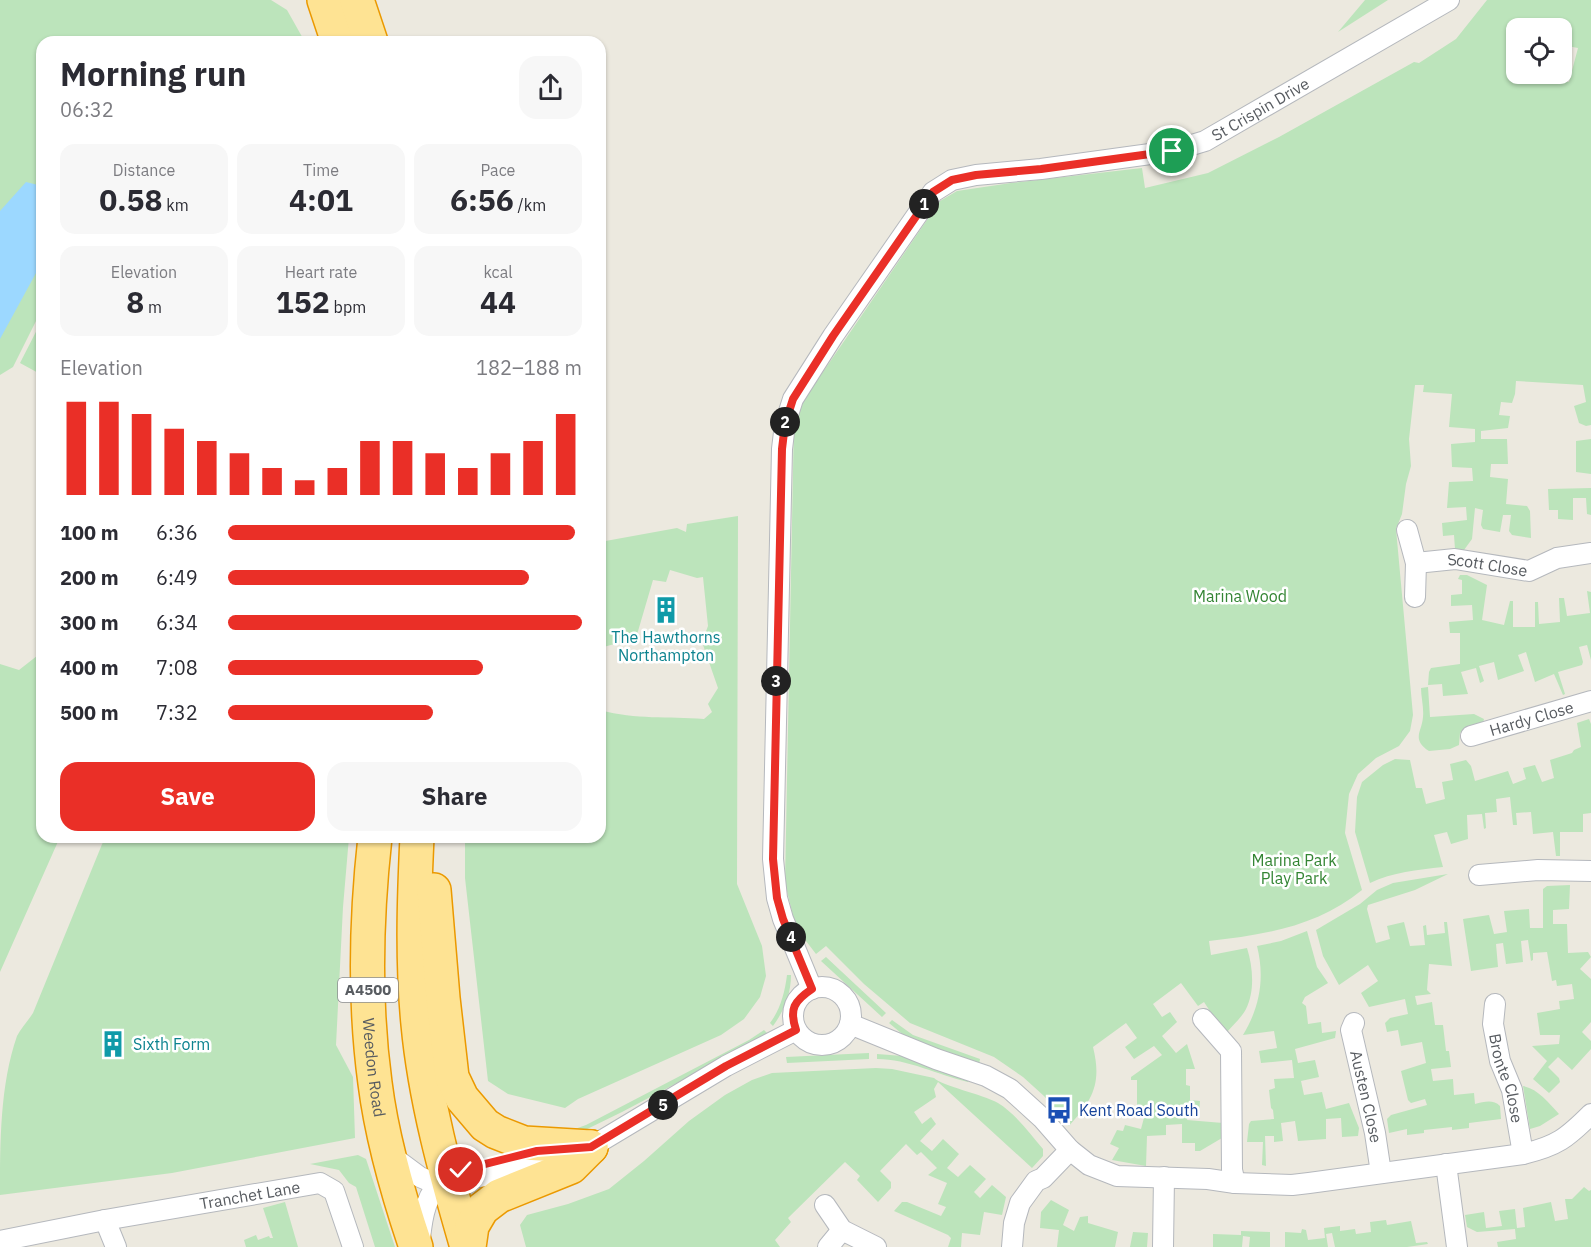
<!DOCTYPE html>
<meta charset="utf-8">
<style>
:root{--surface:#fff;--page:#f7f7f7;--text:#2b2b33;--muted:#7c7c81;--accent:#ea2f27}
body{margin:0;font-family:"IBM Plex Sans",sans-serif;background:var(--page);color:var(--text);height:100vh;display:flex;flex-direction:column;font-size:22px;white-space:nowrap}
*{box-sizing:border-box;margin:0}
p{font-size:20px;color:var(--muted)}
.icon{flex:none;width:33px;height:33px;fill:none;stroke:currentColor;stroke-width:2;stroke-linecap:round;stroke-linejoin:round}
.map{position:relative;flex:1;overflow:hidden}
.panel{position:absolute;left:36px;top:36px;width:570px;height:807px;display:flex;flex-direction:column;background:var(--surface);border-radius:18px;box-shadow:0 2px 4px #0004}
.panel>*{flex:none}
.controls{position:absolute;left:1506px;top:18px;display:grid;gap:12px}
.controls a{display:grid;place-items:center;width:66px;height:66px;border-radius:12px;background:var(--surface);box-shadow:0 2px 4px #0004;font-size:30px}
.pin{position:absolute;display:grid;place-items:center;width:51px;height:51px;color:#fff;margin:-26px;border:3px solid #fff;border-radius:50%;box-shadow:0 2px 6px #0007}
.km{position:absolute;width:30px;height:30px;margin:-15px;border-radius:50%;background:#222;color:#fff;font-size:16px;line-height:30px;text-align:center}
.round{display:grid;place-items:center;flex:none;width:63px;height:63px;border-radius:18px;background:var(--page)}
.head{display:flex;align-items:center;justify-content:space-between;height:102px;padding:0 24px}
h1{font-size:33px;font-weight:800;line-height:45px}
.metrics{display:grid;grid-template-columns:repeat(3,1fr);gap:9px;height:102px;padding:6px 24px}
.metrics div{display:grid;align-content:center;border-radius:15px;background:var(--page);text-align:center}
.metrics b{font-size:30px;font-weight:800}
.metrics small{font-size:16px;font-weight:400}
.metrics p{font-size:16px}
.chart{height:168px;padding:12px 24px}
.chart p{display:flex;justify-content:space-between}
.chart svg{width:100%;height:108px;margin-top:6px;stroke:var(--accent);stroke-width:6}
.button{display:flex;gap:12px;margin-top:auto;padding:12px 24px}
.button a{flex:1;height:69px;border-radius:18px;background:var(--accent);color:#fff;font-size:24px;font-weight:800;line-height:69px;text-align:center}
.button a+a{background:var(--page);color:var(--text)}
ul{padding:0 24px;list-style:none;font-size:20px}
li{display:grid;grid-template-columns:96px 72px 1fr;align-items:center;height:45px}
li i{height:15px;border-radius:8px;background:var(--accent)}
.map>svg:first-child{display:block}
.green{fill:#bce4bb;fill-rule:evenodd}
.water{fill:#9cd8ff}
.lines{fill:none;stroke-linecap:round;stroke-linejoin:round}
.minor-casing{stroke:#b5b8bd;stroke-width:22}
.trunk-casing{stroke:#eb9900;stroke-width:36}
.minor{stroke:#fff;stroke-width:20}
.trunk{stroke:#fee393;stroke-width:33}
.route-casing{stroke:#fff;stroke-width:12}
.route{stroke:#ea2f27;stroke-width:8}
.labels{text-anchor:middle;stroke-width:5;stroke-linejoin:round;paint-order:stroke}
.shield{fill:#fff;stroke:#8a8d90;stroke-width:1.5}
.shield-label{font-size:15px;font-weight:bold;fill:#585c61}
.street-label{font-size:16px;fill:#585c61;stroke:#fff}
.park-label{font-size:16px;fill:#348534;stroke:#fff}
.culture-label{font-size:16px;fill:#0d838f;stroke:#fff}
.transit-label{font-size:16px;fill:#164399;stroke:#fff;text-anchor:start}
</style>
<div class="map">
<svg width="1591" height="1247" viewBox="0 0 1591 1247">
<rect width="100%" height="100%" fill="#ece9df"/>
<!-- green -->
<path class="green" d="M0,0H271L287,10L305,42H42V309L13,367L0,375Z
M1365,0H1388L1338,32Z
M1487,0H1591V425L1586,426L1579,423L1574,406L1586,402L1583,385L1516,381L1515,394L1512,403L1501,402L1499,415L1510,416L1508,428L1481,431V439H1507L1508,464H1491L1490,477L1508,479L1506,504L1527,506L1530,511L1531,538L1512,535L1509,531L1511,515H1503L1500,532L1483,529L1481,525L1483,510L1475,508L1472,539L1464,550L1455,549L1454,535L1443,536L1442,523L1467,520L1466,507L1447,508L1449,482L1473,481L1472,468L1452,467L1451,444L1475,442V429L1449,427L1452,394L1423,392L1424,385H1415L1409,439L1411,466L1406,484L1402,514L1396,529L1413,715L1410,731L1399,746L1376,758L1358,774L1349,794L1345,833L1362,890C1318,926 1265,935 1209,941L1211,955L1247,948C1253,967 1255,991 1246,1009C1242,1017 1233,1025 1227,1032L1221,1028L1204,1002L1198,1006L1181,983L1153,1004L1162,1017L1170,1012L1177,1022L1162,1036L1176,1053L1187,1044L1195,1069H1186V1085L1190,1086V1100L1200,1101L1199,1113L1188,1112L1187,1120L1223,1123L1222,1138L1200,1151H1195V1143H1182V1124L1166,1125V1135L1147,1136L1146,1166L1112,1160L1119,1148L1110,1144L1117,1130L1123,1131L1125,1125L1141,1129L1145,1114L1137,1112V1080H1131V1077L1162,1055L1154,1046L1134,1059L1125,1047L1137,1038L1126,1023L1093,1047C1102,1083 1093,1100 1069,1126L1044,1096L1023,1077L994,1057L910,1023L864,984L826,946L816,954L796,928L785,883L794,420L799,407L940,201L957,191L1011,183L1142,168L1145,188L1208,173L1279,137L1414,62L1419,63L1456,39ZM1516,28H1562V45L1578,48L1569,82L1537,76V74H1516Z
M42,320V375L20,363Z
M1591,439V474L1576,472V441Z
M1591,488V515L1587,514L1586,498H1573V520L1558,519V510H1549L1548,489Z
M738,516L737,884L762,946L766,976L760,997L744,1019L721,1035L578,1099L565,1108L508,1094L488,1081L465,878V837H600V710C637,720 667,716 704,719L712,712L708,704L718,688L702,642L708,626L703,577L697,578L670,570L666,582L653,580L636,638L600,648V598L605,596L600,581V542L677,528L686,532L687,524Z
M1460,575H1467L1487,585L1482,620L1504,625L1510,601H1513V627H1535V602H1538L1539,624L1560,622L1559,598H1564L1567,616L1590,613L1587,591L1591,592V660L1587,645L1579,647L1583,662L1582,665L1558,672L1565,694L1563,695L1554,674L1535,682L1526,652L1518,655L1524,671L1498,680L1494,662L1479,666L1484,681L1480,683L1476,668L1461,672L1468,694L1443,696L1442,684L1428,685L1429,672L1431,668L1460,664V633H1450L1449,622L1473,620L1472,605L1451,606V595L1462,594V580L1458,579Z
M42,652V837H60L0,972V664L19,670Z
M1428,687L1430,717L1474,714L1484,719L1483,723L1465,729L1460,733L1459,745L1450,749L1429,751C1411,739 1422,732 1423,717C1424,708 1421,697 1421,688Z
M1589,719L1591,724V813L1583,814V832H1560V856H1556L1553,832L1533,834L1531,812L1516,813L1517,825H1513L1510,797L1496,799L1497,812L1485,813L1486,828L1484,829L1482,814L1467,815L1468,839L1451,844L1447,832L1434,835L1443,867C1417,870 1393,872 1370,883L1355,832L1357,797L1362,782L1383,765L1395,759L1410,760L1416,788H1422L1426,804L1445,799L1442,782L1453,780L1450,764L1466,760L1471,766L1475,781L1508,771L1513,784L1526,779L1523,768L1535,765L1542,782L1554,778L1550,760L1572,753L1574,750L1581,747L1577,723Z
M105,837H349L343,907L336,1045L353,1077L355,1138L172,1173L0,1195C0,1142 0,1085 17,1036C21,1028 28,1021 33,1013Z
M1448,874L1415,890L1368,905L1367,909L1376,943L1390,939L1387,926L1404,922L1410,946L1425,945L1423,926L1426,925L1427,935L1445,933L1444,922H1447L1452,966L1429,964L1427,990L1431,994L1415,996L1417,1005L1432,1002L1435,1025H1443L1446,1051H1449L1451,1067L1431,1069L1433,1081L1453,1079L1454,1095L1474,1093L1475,1104C1484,1102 1493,1099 1500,1106L1501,1119L1469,1123V1128L1452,1130V1127L1424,1130V1133L1407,1135V1129L1389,1133L1387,1119L1391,1115L1427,1105L1425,1099L1411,1103L1408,1100L1401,1071L1426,1063L1422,1042L1401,1046L1398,1030L1387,1032L1385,1023L1390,1018L1408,1014L1405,999L1369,1007L1361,993L1378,981L1368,965L1339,985L1323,956L1316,930L1360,904L1377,890L1393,883Z
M1570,885L1569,909L1553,910V924H1567L1568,953L1588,952L1591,957L1580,969L1591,979V1022L1582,1032L1591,1041V1049L1572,1070L1558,1057L1548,1067L1559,1078L1560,1082L1549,1093L1533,1079L1547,1061L1532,1046L1559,1044L1560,1035H1540L1537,1013L1560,1009L1559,1001L1574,999L1572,984L1557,986L1556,980L1552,981L1547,952L1533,953V960L1531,961L1528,940L1521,941L1523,962L1506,964L1503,943L1496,944L1498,967L1471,971L1463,919L1489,915L1494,934L1507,932L1504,911L1529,909L1530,928H1543V889L1547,886Z
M1307,931L1317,967L1328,983L1305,997L1302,1003L1306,1006L1308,1024L1321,1022L1322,1033L1336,1031L1335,1038L1295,1049L1298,1063L1315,1060L1319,1077L1301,1081L1304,1095L1322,1092L1326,1109L1349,1103L1359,1128L1358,1136L1342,1137L1341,1118L1326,1119V1139L1298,1141L1295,1121L1281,1123L1283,1141L1274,1142V1136H1265L1266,1166L1262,1165L1263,1142H1247L1249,1124L1251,1121L1274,1119L1273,1110L1271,1108L1269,1090L1275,1088L1274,1079L1294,1078L1292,1060L1261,1063L1259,1051L1277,1048L1274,1031L1243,1035C1260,1007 1265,978 1257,946L1281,941Z
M826,957L886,1013L882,1017L821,961Z
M787,975H791C791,994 784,1011 773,1026L770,1023C780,1010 785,992 787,975Z
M892,1020L913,1035L980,1059L979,1065L907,1038L889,1023Z
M764,1030L767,1033L760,1039L622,1112L581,1132L562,1137L519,1130H572L586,1125L749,1040Z
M869,1053V1059L787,1063L786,1057Z
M877,1054L903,1056L969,1080L968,1082C938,1075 908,1059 877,1059Z
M876,1068L892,1069L934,1078C942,1086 982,1094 998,1103C1016,1114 1030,1134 1043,1149V1156L1032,1168L938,1082L934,1089L936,1097L914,1112L922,1124L931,1117L936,1124L920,1141L932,1151L943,1139L959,1154L947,1168L958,1177L970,1165L986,1179L974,1192L980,1198L992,1185L1006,1197L1002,1215L984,1212L980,1235L962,1233L961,1247H948L951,1238L948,1235L894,1211L902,1202H907L941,1216L946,1207L938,1204L947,1183L928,1175L937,1168L921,1152L917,1155L906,1144L880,1171L891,1182V1188L878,1202L857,1180L860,1176L845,1162L788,1218L791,1222L775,1240L780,1247H526L520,1225L527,1215L568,1204L609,1189L644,1161L689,1121L725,1095L752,1080L772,1073Z
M1523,1086C1538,1089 1548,1102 1559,1114L1540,1126L1530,1129Z
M358,1155L366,1159L395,1247H375L356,1187L349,1183L339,1170L310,1164Z
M1584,1187L1589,1191L1591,1190V1247H1498L1497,1242L1516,1239L1515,1229L1477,1232L1467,1227L1465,1215L1484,1212L1486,1228L1502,1226L1499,1211L1515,1209L1517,1228L1525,1227L1523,1208L1551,1202L1555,1221L1568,1219L1565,1199H1572Z
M1051,1200L1069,1210L1063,1225L1074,1231L1080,1217L1088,1216V1223L1118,1232L1115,1247H1057L1059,1230L1040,1228L1041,1212Z
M285,1202L298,1247H246L244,1240L256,1235L258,1240L269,1236L270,1238H273L263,1208Z
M1386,1220L1387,1225L1411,1221L1416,1243L1427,1242L1428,1244L1407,1247H1335L1332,1233L1326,1234L1328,1247H1285V1232L1301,1233L1302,1229L1306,1230L1308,1240L1325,1238L1324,1228L1340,1226V1231L1355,1229L1356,1234L1371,1232L1370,1222Z
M1241,1231L1270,1232V1247H1249L1250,1237L1243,1236L1242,1247H1213V1234L1241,1235Z
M1133,1232L1148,1233L1147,1247H1130Z"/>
<!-- water -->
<path class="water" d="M26,182L42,186V257L36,273L0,339V211Z"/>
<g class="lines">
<defs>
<g id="minor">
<path d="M1407,530L1416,563L1415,597"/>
<path id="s1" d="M1416,563L1455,559L1529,571L1557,558L1591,553"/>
<path id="s2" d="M1471,736L1591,701"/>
<path d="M1479,875L1538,870L1591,871"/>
<circle cx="822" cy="1016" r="29"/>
<path id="s3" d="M812,989L783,919L777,898L773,859L782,449L785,424L793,399L833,336L933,192L952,180L976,175L1041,169L1172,151L1205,141L1449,0"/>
<path id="s4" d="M1495,1004L1493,1024L1500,1061L1512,1090L1523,1154"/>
<path d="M1203,1019L1231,1051L1232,1170L1235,1183"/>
<path id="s5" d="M1354,1023L1351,1030L1375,1133L1381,1173"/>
<path d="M850,1024L936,1059L986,1076L1010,1089L1042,1118L1070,1150L1089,1165L1117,1176L1208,1179L1235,1183L1292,1185L1309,1183L1523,1154C1557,1146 1567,1138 1591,1114"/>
<path d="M389,1154L420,1177L436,1184L486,1176L591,1147L726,1066L796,1030"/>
<path d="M1446,1164L1457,1247"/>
<path d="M825,1205L842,1230L876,1247"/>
<path d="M105,1220L116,1247"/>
<path d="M420,1239C422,1217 426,1191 446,1178"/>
<path id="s6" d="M0,1241L105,1220L320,1183L334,1191L353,1247"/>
<path d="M828,1247L842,1230"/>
<path d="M1012,1247L1014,1223L1020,1203L1036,1181L1043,1178L1070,1150"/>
<path d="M1163,1247L1164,1177"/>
</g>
<g id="trunk">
<path d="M324,0L338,42"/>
<path d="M357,0L371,42"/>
<path id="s7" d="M375,837C366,918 364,1002 375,1083C382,1139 398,1194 416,1247"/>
<path d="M417,837C414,899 412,962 418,1024C425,1100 446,1175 467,1247"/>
<path d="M434,890L443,998L452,1077L462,1098L485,1125L496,1132L524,1143L591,1147"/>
<path d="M469,1247L472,1226L482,1209L499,1196L571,1167L591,1147"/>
</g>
</defs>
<!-- minor casing -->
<use href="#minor" class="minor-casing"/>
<!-- trunk casing -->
<use href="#trunk" class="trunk-casing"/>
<!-- minor -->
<use href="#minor" class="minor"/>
<!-- trunk -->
<use href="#trunk" class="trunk"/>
</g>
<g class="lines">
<defs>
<path id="route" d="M461,1170L537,1151L591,1147L726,1066L796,1030C789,1009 794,1001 812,989L783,919L777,898L773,859L782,449L785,424L793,399L833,336L933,192L952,180L976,175L1041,169L1172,151"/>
</defs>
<!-- route casing -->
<use href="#route" class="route-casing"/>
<!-- route -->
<use href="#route" class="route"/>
</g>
<!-- icons -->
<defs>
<symbol id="building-bare" viewBox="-9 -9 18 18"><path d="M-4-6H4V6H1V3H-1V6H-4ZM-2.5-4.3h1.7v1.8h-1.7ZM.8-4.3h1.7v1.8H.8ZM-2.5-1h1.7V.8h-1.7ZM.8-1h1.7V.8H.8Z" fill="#0f9aa8" stroke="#fff" stroke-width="2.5" paint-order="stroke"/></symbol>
<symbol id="bus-bare" viewBox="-9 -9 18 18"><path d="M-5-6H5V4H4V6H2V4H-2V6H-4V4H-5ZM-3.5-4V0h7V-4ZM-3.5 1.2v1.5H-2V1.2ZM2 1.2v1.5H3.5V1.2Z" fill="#1a4fb4" stroke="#fff" stroke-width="2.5" paint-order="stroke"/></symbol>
</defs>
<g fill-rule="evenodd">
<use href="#building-bare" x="647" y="591" width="38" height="38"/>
<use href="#building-bare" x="94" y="1025" width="38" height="38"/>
<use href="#bus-bare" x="1040" y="1091" width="38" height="38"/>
</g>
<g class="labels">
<!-- shield labels -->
<rect class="shield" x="338" y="978" width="60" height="24" rx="4.5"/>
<g class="shield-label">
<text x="368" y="995">A4500</text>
</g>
<!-- street labels -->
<g class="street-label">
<text dy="6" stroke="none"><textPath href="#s3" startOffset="1191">St Crispin Drive</textPath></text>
<text dy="6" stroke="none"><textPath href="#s1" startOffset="72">Scott Close</textPath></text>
<text dy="6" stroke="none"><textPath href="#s2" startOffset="63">Hardy Close</textPath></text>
<text dy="6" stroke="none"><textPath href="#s7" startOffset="231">Weedon Road</textPath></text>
<text dy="6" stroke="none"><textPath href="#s4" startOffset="76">Bronte Close</textPath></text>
<text dy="6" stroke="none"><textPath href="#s5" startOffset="76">Austen Close</textPath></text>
<text dy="6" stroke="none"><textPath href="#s6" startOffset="254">Tranchet Lane</textPath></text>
</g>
<!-- park labels -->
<g class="park-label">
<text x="1240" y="602">Marina Wood</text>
<text x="1294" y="866">Marina Park<tspan x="1294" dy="18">Play Park</tspan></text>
</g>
<!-- culture labels -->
<g class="culture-label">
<text x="666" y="643">The Hawthorns<tspan x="666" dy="18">Northampton</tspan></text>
<text x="133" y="1050" text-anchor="start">Sixth Form</text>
</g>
<!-- transit labels -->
<g class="transit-label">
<text x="1079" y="1116">Kent Road South</text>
</g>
</g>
</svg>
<div class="controls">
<a><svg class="icon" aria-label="locate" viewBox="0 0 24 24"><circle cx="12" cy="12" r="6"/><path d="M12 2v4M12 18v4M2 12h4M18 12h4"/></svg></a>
</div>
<div class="pin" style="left:1172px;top:151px;background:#1e9e55"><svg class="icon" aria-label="arrive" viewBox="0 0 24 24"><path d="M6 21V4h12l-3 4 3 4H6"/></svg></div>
<div class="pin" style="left:461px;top:1170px;background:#d93025"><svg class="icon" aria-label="check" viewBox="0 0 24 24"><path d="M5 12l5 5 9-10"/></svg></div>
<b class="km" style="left:924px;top:204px">1</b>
<b class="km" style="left:785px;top:422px">2</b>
<b class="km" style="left:776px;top:681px">3</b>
<b class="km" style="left:791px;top:937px">4</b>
<b class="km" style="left:663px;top:1105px">5</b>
<section class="panel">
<div class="head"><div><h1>Morning run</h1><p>06:32</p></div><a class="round"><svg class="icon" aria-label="share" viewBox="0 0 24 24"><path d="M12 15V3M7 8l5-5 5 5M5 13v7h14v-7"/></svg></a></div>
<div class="metrics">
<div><p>Distance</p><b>0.58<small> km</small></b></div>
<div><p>Time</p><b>4:01</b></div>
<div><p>Pace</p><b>6:56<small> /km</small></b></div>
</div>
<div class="metrics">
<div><p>Elevation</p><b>8<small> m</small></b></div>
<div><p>Heart rate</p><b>152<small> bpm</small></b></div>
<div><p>kcal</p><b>44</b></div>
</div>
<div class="chart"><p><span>Elevation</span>182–188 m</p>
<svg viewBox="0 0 160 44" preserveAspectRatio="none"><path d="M5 44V6M15 44V6M25 44V11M35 44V17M45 44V22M55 44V27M65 44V33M75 44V38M85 44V33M95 44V22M105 44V22M115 44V27M125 44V33M135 44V27M145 44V22M155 44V11"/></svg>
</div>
<ul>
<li><b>100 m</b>6:36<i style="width:98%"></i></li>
<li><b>200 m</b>6:49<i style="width:85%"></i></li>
<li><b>300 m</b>6:34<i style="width:100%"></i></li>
<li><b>400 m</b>7:08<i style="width:72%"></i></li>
<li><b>500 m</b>7:32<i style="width:58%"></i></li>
</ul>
<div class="button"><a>Save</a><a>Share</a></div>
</section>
</div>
